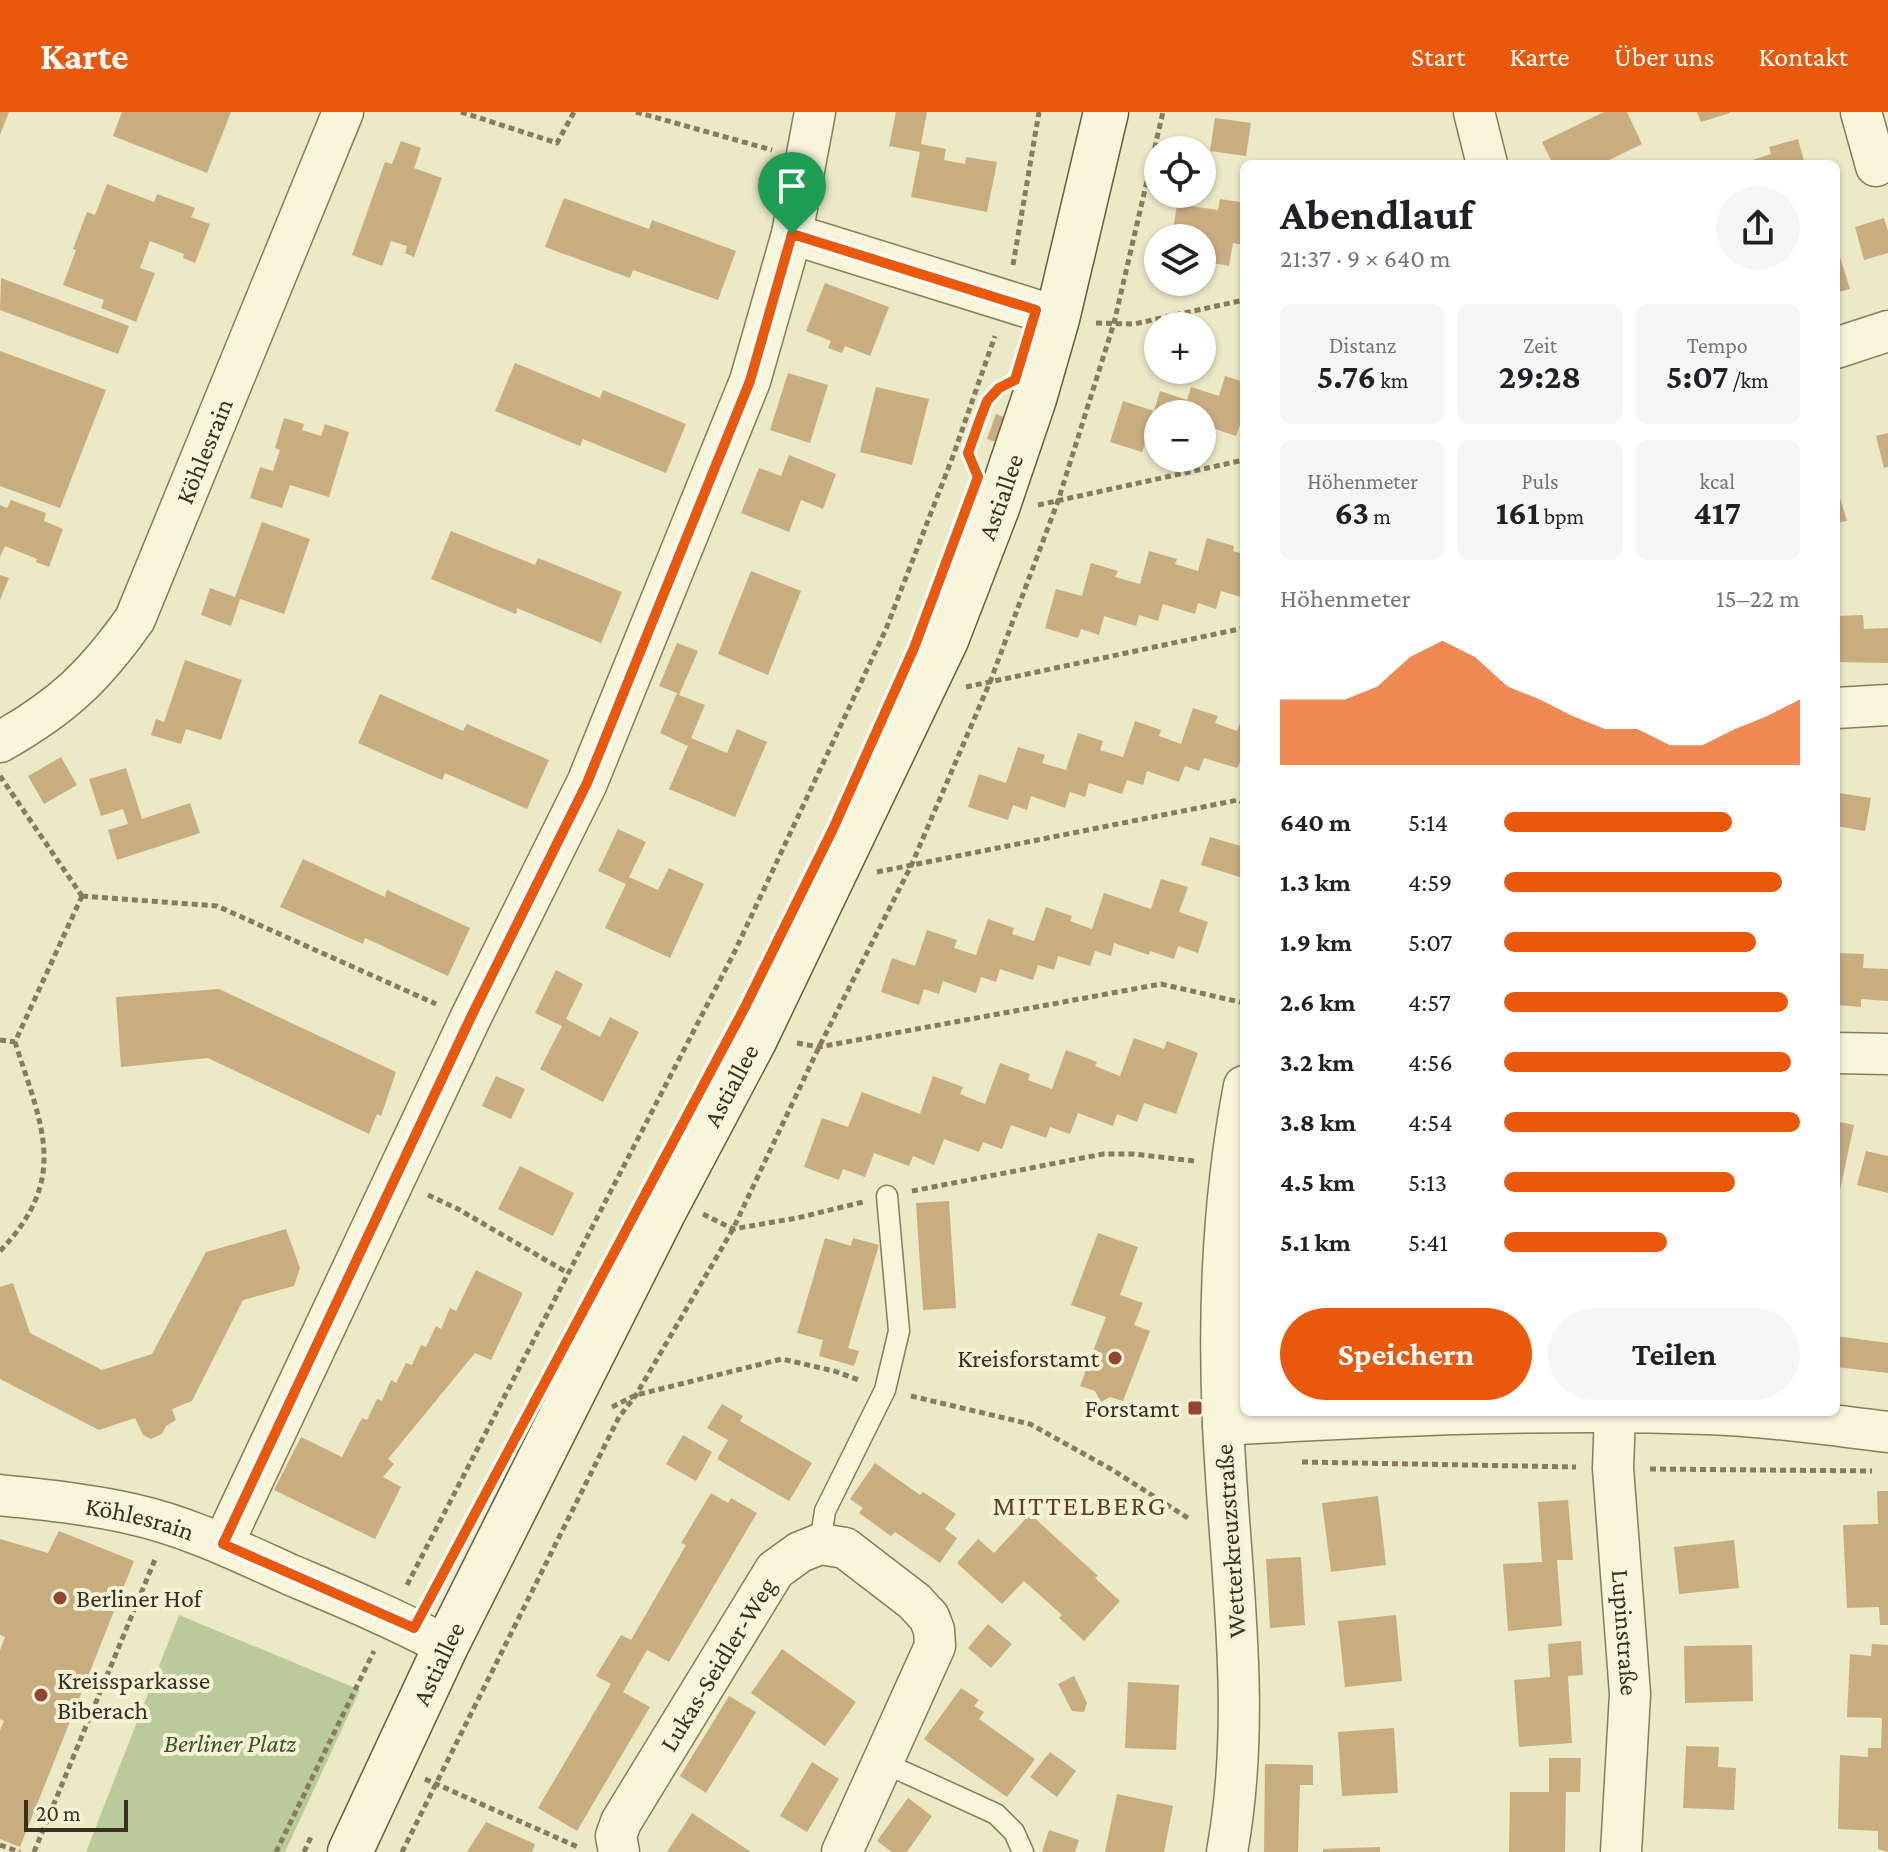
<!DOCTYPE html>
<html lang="de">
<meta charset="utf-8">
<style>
:root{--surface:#fff;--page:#f6f6f6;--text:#202124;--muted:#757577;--accent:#ea580c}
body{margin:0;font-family:"Crimson Pro",serif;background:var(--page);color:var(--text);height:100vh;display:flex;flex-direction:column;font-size:30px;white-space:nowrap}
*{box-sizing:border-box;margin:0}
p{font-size:26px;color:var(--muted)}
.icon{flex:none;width:44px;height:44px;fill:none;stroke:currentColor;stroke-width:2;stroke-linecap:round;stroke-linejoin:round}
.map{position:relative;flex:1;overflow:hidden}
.panel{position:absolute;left:1240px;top:48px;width:600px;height:1256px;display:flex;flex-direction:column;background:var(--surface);border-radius:12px;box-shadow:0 2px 6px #0004}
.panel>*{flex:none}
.tools{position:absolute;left:1144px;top:24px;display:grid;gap:16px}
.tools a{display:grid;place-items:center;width:72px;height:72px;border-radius:50%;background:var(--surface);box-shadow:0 2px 6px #0004;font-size:40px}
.scale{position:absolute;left:24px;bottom:20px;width:104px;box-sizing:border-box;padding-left:8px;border:4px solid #383120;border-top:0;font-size:22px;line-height:28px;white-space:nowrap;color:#383120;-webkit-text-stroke:6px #f4f2d6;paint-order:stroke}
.pin{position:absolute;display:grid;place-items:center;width:68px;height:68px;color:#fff;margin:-82px -34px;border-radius:50% 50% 50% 0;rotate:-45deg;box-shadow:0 0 8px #0007}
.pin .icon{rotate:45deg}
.round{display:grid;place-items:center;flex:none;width:84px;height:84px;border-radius:42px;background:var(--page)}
.head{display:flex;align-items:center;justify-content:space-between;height:136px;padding:0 40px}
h1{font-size:44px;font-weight:700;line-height:60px}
.stats{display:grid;grid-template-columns:repeat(3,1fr);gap:12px;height:136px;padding:8px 40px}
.stats div{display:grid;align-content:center;border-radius:12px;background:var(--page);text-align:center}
.stats b{font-size:34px;font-weight:700}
.stats small{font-size:22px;font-weight:400}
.stats p{font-size:22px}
.chart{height:224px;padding:16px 40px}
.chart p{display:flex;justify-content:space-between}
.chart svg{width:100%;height:144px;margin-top:8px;fill:var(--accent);opacity:.7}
.button{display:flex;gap:16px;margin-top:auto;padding:16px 40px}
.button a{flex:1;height:92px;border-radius:48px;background:var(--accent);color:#fff;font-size:32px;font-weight:700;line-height:92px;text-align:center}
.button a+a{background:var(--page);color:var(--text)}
ul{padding:0 40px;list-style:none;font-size:26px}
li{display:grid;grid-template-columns:128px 96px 1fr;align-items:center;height:60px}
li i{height:20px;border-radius:10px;background:var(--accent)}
header{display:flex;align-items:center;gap:48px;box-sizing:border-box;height:112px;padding:0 40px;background:var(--accent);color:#fff}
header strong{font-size:38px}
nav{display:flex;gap:44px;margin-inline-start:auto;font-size:28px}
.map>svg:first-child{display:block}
.green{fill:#baca9b}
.building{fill:#c8ad7f}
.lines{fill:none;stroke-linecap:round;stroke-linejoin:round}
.lane-casing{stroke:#877c5d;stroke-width:23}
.street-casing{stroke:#877c5d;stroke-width:43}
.secondary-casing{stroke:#685d40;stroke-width:47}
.path{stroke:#877c5d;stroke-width:5;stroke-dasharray:6 4;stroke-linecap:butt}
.lane{stroke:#f7f5da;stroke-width:20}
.street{stroke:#f7f5da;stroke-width:40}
.secondary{stroke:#f7f5da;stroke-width:44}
.route-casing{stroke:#fff;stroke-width:16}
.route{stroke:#ea580c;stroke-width:10}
.poi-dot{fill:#924531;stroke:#f4f2d6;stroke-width:3}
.labels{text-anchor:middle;stroke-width:8;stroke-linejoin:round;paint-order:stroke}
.street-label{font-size:26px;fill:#383120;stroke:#f4f2d6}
.poi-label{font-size:26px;fill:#383120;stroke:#f4f2d6;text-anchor:end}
.park-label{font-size:26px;font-style:italic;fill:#3f5328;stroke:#f4f2d6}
.neighbourhood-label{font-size:28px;letter-spacing:2px;fill:#623d22;stroke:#f4f2d6}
</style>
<header>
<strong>Karte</strong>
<nav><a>Start</a><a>Karte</a><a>Über uns</a><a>Kontakt</a></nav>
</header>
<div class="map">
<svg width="1888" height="1740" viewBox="0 0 1888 1740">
<rect width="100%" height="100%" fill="#ece9c7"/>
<!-- green -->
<path class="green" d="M179,1503L360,1578L285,1740H86Z"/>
<!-- building -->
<path class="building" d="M0,0H9L0,23Z
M122,0H231L207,61L113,24Z
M896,0H927L921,32L946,37L944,48L965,52L966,45L997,50L987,100L911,85L920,40L889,34Z
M1604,0H1627L1642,32L1601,52H1553L1542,30Z
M1697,0H1730V1L1701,10Z
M1215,6L1251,11L1246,44L1210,39Z
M1798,27L1805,52H1740L1771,42L1769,35Z
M401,29L421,36L414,56L442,66L414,145L405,141L407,134L391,129L382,154L352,143L385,50L392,52Z
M107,72L154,90L157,82L195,96L191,105L210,112L195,151L183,146L184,142L150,129L140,156L155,161L136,210L101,196L104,188L63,173L76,138L73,137L87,100L95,103Z
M1241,83L1244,84V133L1233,131L1229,154L1202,149V126H1172L1177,92L1218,98L1220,87L1240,90Z
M564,86L649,117L652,108L736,139L718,188L633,158L630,166L545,135Z
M1884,106L1888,119V141L1864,148L1855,115Z
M1836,132L1850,177L1836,181Z
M1,166L129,214L118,242L0,198Z
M825,171L889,195L870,244L845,234L842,241L828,236L831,229L806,219Z
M0,239L106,278L60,396L0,374Z
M515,251L600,286L603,278L686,312L666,361L583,327L580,334L495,299Z
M788,261L828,273L810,331L770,318Z
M1225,264L1244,270V302L1236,324L1212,316L1209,326L1202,324V302H1158V335L1145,331L1142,340L1110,330L1123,289L1154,299L1160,279L1187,288L1191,275L1219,284Z
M876,275L929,287L912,353L860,340Z
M996,302L1004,305L996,330L987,327Z
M284,306L304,312L302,318L321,324L325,312L349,320L329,385L290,373L282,396L250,386L260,355L273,359L280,338L275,336Z
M1888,321V355L1884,356L1876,324Z
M789,343L836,362L823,397L801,388L789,420L741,401L759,356L781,364Z
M1836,373L1847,409L1836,411Z
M11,388L46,401L44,409L63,417L49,455L36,450L37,447L5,434L0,445V393L7,396Z
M262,410L310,427L284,502L240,487L231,514L201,503L210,476L235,485Z
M451,419L535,453L538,446L622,480L601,531L517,496L516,502L431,467Z
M1207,426L1234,434L1233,439L1244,442V486L1221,479L1216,497L1198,491L1195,502L1163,492L1158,509L1139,503L1136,514L1104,504L1099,523L1081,517L1078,526L1045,516L1056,477L1082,484L1091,451L1118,459L1115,465L1140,472L1149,439L1177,447L1175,452L1198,459Z
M751,459L801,479L768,563L718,542Z
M0,463L9,466L0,488Z
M1863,503L1864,517L1888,516V551L1836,550V504Z
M677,531L698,539L679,583L705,593L691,626L727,641L737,617L767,630L735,705L669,677L688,634L660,621L677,581L659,574Z
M185,548L242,568L221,628L186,617L181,632L151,623L156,607L164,610Z
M380,582L463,619L467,612L549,648L527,697L445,661L442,668L358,631Z
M1193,596L1218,604L1215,611L1237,619L1244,600V642L1237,656L1204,646L1199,659L1185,654L1179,670L1147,659L1143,673L1127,668L1122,682L1089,671L1085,685L1070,680L1065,696L1031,684L1027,698L1013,693L1008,708L968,695L979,662L1006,671L1018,635L1045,643L1042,651L1066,658L1078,621L1103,629L1100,638L1123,645L1135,609L1161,618L1159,624L1181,632Z
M61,645L77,673L44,692L28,664Z
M126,656L142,707L190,691L200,721L117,748L108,718L128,712L123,697L101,704L89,667Z
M1839,681L1871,686L1865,719L1836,714Z
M618,717L646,730L629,765L658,778L669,756L704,772L670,846L605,816L626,772L598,759Z
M1210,725L1244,735L1243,766L1201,753Z
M303,747L385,785L387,778L470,816L448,864L365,826L363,832L280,795Z
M1161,767L1188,775L1179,800L1208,810L1198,841L1178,834L1174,847L1150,839L1149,843L1114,831L1111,844L1095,839L1090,854L1058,844L1054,858L1038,853L1033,868L1000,857L996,870L981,865L976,881L943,869L939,882L924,877L919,893L881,880L892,846L915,854L927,818L957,828L954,836L976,843L988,807L1014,816L1012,822L1034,829L1046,795L1072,804L1070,809L1092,817L1104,781L1151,797Z
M1836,841L1864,842L1863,856L1888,857V889L1861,887V895L1836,893Z
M556,858L583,872L566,907L600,925L610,905L639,920L603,990L540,957L562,914L535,901Z
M219,877L396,960L381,1004L377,1002L369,1022L208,946L121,955L116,885Z
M1134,926L1164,937L1167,929L1198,941L1176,1002L1144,991L1137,1010L1117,1002L1113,1014L1078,1001L1070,1022L1050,1015L1046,1026L1011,1013L1002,1037L983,1030L979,1040L944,1027L934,1053L913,1044L909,1054L874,1041L865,1065L843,1057L839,1068L804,1055L822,1006L848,1015L862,980L920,1002L933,964L963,975L960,982L985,992L1000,951L1030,962L1028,968L1052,977L1066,938L1097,950L1095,954L1120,964Z
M496,964L525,977L511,1007L482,994Z
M1836,1009L1854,1013L1837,1092H1836Z
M1866,1039L1888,1044V1081L1857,1073Z
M520,1054L574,1081L553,1124L498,1097Z
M949,1089L956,1196L923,1198L916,1091Z
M286,1117L300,1156L294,1174L243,1188L192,1289L172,1297L176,1308L166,1314L162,1322L151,1327L143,1323L135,1306L99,1318L0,1267V1175L13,1171L30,1221L102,1258L152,1242L206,1140Z
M1098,1121L1138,1135L1120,1183L1143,1191L1134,1213L1150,1219L1123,1289L1110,1285L1101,1290L1095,1279L1080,1274L1106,1205L1071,1193Z
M825,1126L851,1134L853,1126L879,1133L848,1236L859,1239L854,1254L819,1244L823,1228L797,1221Z
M476,1158L523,1181L491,1248L475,1241L388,1347L394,1352L383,1365L401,1375L375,1427L274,1378L301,1325L342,1345L362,1306L367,1308L377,1287L382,1289L391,1268L396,1271L406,1251L412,1253L421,1233L426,1235L436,1214L441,1217L450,1196L456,1199Z
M1836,1224L1888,1231V1261L1836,1255Z
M722,1292L743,1304L740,1309L812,1351L789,1389L717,1347L728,1328L707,1316Z
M683,1323L712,1340L696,1369L666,1352Z
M875,1351L920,1383L923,1380L956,1402L945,1417L957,1426L940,1451L895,1420L891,1424L859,1401L863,1396L850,1387Z
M1877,1379H1888V1513H1880L1879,1495L1847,1496L1843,1413L1878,1412Z
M711,1381L728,1391L731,1386L757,1401L669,1550L647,1538L623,1580L650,1595L577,1719L538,1696L611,1572L596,1564L621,1523L631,1528L686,1433L681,1431Z
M1378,1384L1386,1453L1331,1460L1322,1391Z
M1568,1388L1573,1448H1557L1562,1514L1508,1519L1503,1452L1542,1450L1538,1390Z
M1030,1402L1098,1464L1095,1466L1120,1489L1084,1529L1059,1506L1062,1503L1024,1469L1002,1492L957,1451L978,1427L994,1441Z
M59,1419L134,1449L20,1735L0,1727V1618L4,1609L0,1607V1538L5,1525L0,1523V1427L48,1441Z
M1734,1428L1739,1476L1679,1482L1674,1435Z
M1301,1445L1305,1513L1270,1516L1266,1447Z
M1396,1503L1402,1569L1345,1575L1338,1509Z
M988,1512L1012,1532L991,1556L968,1536Z
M1581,1529L1583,1563L1568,1564L1572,1631L1519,1635L1514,1568L1550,1565L1548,1532Z
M1872,1532L1888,1533V1740L1878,1737V1719L1838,1717L1840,1643L1868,1645V1636H1881L1882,1606L1847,1605L1850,1542L1871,1544Z
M1752,1533L1753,1589L1685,1591L1684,1534Z
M782,1537L856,1590L825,1634L751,1581Z
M1074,1564L1087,1591L1084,1600L1072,1599L1058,1572Z
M1128,1570L1179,1573L1176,1638L1125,1636Z
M961,1576L979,1588L974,1594L984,1600L979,1607L1035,1647L1007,1685L924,1627Z
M729,1584L756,1600L706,1681L680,1664Z
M1394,1616L1398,1681L1342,1684L1338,1620Z
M1686,1634L1719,1635L1718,1655L1736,1656L1734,1698L1683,1696Z
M1050,1640L1076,1659L1057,1685L1030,1665Z
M1549,1646H1581L1580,1680H1566L1565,1740H1509L1510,1680H1549Z
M812,1650L839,1667L807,1720L780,1704Z
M1265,1652L1313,1653V1673H1300L1298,1740H1264Z
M1117,1682L1173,1694L1164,1740H1105Z
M908,1686L932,1704L907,1740H892L877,1729Z
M692,1701L751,1740H667Z
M486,1710L535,1732L532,1740H467Z
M1049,1718L1079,1728L1075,1740H1042Z
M1380,1735V1740H1323V1737Z"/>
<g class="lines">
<defs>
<path id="lane" d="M820,1432L825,1399L885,1278L899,1219L887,1084
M882,1650L996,1702L1014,1720L1023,1740"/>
<g id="street">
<path d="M1474,0L1487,52"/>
<path d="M1861,0L1876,54"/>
<path d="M792,122L1036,198L1057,207"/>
<path d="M1836,236L1888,219"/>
<path d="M1836,596L1888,593"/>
<path id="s1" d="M0,630C62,595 94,565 135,507L343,0"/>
<path d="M1836,941L1888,942"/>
<path id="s2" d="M1615,1301L1613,1356L1630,1582L1621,1740"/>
<path d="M1223,1313C1384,1304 1546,1296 1707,1302C1768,1304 1828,1313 1888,1320"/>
<path id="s3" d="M0,1383C44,1388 89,1392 132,1402C187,1414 240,1440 291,1463C343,1485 396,1507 446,1534"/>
<path d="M223,1432L470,907L587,671L750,269L792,122L815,0"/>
<path id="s4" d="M619,1740L616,1724L621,1710L775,1458L800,1440L820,1432L845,1436L914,1489L929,1505L934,1518L935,1534L842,1740"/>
<path d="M1227,1740C1253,1598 1229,1454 1223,1311C1218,1199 1223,1084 1244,974"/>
</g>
<g id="secondary">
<path id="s5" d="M350,1740L446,1534L663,1101L754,929L946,528L997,396L1034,287L1057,207L1106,0"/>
</g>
</defs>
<!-- lane casing -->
<use href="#lane" class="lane-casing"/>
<!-- street casing -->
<use href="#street" class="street-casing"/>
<!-- secondary casing -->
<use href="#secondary" class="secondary-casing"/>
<!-- path -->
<path class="path" d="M461,0L557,31L574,0
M636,0L772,38
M1013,153L1039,0
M1096,211L1134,212L1244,188
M971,350C965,332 980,297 993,282
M1038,393L1244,348
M966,575L1244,516
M0,664L82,784
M877,760L1238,688L1244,691
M82,784L217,794L436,892
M0,928L15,930L82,784
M797,931L819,935L1161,872L1244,891
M912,1079L1103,1042H1134L1194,1049
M428,1083L458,1097L568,1161
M703,1102L733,1117L797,1106L863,1090
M0,1139C70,1066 42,1015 15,930
M911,1284L1030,1312L1111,1357L1191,1408
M612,1295L636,1283L782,1247L834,1259L859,1268
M1302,1350L1576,1355
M1650,1357L1872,1359
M407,1473L734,841L886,517L953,344L995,224
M425,1667L580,1736
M0,1733L20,1740
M34,1740L156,1445
M276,1740L374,1539
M304,1740L312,1723
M402,1740L619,1305L636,1283L733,1117L819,935L911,754L990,570L1058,389L1114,211L1163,0"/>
<!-- lane -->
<use href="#lane" class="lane"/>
<!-- street -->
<use href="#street" class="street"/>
<!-- secondary -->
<use href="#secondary" class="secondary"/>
</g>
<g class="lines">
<defs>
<path id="route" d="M792,122L1036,198L1015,268L999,276L987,289L979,310L968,341L978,365L914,536L833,717L745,895L414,1516L223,1432L470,907L587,671L750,269Z"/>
</defs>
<!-- route casing -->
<use href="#route" class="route-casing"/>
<!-- route -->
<use href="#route" class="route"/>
</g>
<!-- markers -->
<g class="poi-dot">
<circle cx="1115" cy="1246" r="8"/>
<rect x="1187" y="1288" width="16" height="16" rx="4"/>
<circle cx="60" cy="1486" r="8"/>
<circle cx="41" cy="1583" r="8"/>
</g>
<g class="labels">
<!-- street labels -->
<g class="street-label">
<text dy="9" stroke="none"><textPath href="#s1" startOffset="366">Köhlesrain</textPath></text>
<text dy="9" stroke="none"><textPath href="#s5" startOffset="1504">Astiallee</textPath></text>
<text dy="9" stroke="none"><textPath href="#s5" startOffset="856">Astiallee</textPath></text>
<text dy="9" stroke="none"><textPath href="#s3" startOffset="142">Köhlesrain</textPath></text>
<text transform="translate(1230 1429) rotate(-94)" y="9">Wetterkreuzstraße</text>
<text dy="9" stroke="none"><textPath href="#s2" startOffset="220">Lupinstraße</textPath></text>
<text dy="9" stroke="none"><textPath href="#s5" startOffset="208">Astiallee</textPath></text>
<text dy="9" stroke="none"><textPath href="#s4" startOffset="216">Lukas-Seidler-Weg</textPath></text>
</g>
<!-- poi labels -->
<g class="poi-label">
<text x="1099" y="1255">Kreisforstamt</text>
<text x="1179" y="1305">Forstamt</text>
<text x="76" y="1495" text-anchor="start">Berliner Hof</text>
<text x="57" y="1577" text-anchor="start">Kreissparkasse<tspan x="57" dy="30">Biberach</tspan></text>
</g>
<!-- park labels -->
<g class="park-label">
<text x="230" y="1640">Berliner Platz</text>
</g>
<!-- neighbourhood labels -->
<g class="neighbourhood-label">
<text x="1080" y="1403">MITTELBERG</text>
</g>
</g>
</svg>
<div class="tools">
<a><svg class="icon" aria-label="locate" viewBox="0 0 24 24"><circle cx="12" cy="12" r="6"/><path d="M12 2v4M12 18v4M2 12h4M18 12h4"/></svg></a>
<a><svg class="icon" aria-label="layers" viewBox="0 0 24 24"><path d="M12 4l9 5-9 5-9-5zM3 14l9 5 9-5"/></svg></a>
<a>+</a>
<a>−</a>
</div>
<div class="scale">20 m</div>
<div class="pin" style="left:792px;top:122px;background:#1e9e55"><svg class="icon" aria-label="arrive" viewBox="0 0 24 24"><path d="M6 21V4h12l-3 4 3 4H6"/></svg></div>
<section class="panel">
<div class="head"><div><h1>Abendlauf</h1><p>21:37 · 9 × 640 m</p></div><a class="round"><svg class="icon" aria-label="share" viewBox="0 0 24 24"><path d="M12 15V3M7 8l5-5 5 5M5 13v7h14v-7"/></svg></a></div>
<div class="stats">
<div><p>Distanz</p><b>5.76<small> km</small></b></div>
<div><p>Zeit</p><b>29:28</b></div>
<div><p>Tempo</p><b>5:07<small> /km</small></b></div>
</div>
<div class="stats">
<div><p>Höhenmeter</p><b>63<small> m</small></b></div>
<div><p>Puls</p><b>161<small> bpm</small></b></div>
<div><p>kcal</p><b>417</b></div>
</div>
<div class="chart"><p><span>Höhenmeter</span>15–22 m</p>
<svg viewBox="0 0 160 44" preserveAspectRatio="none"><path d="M0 44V24L10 24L20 24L30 20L40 11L50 6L60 11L70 20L80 24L90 29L100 33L110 33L120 38L130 38L140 33L150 29L160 24V44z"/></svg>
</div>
<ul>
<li><b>640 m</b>5:14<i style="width:77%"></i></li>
<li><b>1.3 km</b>4:59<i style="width:94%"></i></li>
<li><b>1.9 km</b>5:07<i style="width:85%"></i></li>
<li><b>2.6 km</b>4:57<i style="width:96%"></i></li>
<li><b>3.2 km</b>4:56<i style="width:97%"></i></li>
<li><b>3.8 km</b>4:54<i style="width:100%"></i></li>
<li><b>4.5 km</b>5:13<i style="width:78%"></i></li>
<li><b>5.1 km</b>5:41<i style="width:55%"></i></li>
</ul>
<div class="button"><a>Speichern</a><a>Teilen</a></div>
</section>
</div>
